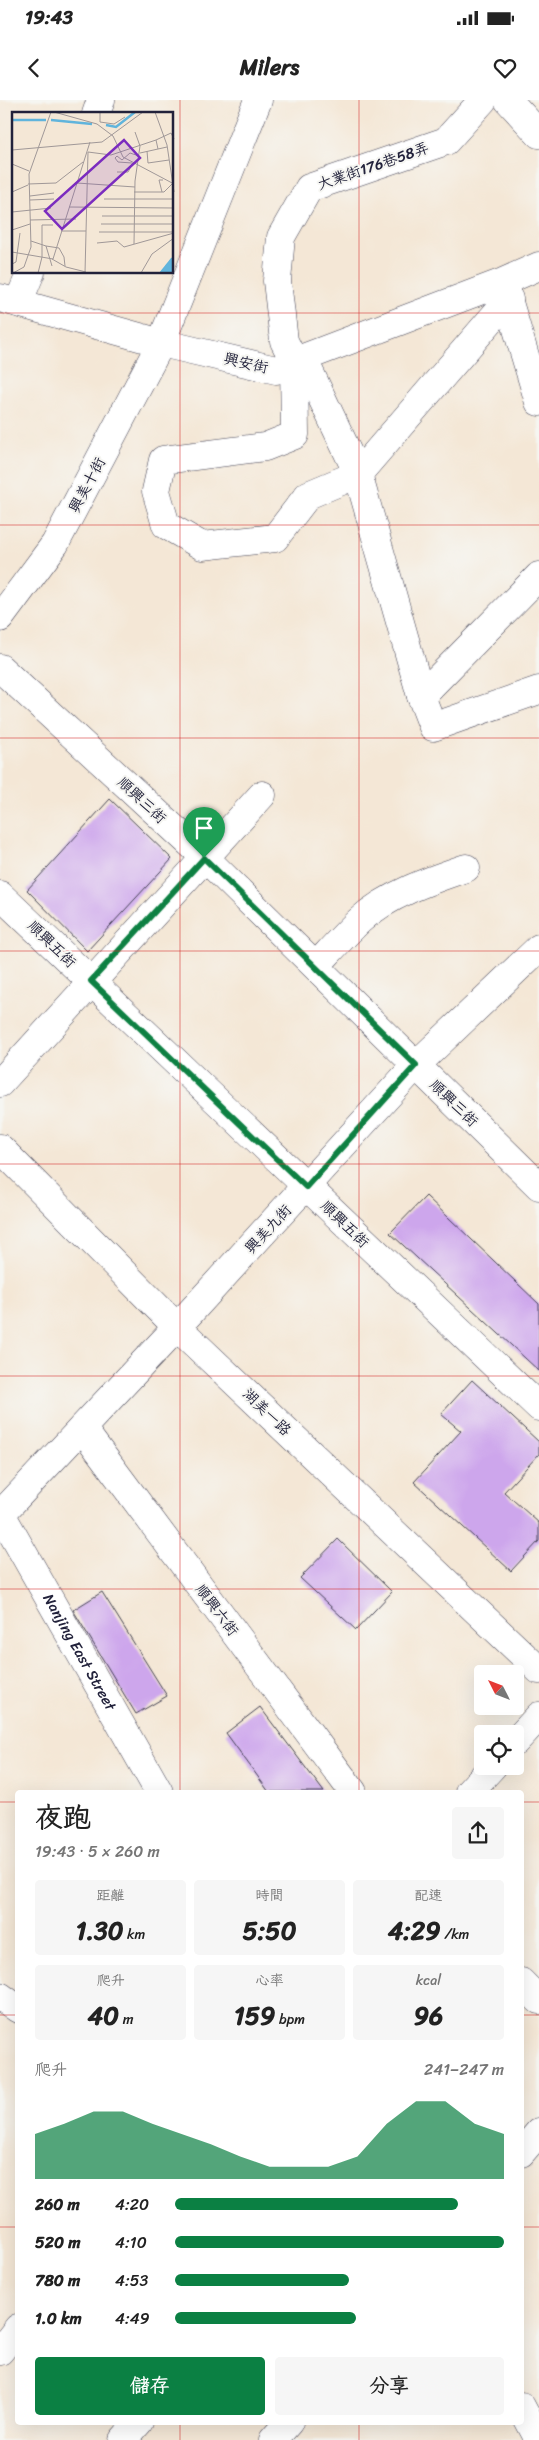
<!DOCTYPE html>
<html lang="zh-TW">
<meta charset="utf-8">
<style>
:root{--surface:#fff;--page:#f6f6f6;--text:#222;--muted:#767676;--accent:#0b8043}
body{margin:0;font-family:Sriracha,"LXGW WenKai TC",sans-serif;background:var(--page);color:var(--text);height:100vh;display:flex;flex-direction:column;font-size:19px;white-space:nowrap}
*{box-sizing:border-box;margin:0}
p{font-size:16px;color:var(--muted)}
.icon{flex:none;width:28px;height:28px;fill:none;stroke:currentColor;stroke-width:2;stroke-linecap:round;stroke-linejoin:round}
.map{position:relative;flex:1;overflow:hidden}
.side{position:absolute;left:15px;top:1690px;width:509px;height:635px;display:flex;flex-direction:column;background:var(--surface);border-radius:5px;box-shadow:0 5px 20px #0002}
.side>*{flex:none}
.needle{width:32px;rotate:312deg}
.controls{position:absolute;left:474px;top:1565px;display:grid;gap:10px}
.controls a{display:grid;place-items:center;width:50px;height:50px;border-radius:5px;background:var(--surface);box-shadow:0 5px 20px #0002;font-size:25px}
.pin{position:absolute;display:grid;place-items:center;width:42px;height:42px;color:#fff;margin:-51px -21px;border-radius:50% 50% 50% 0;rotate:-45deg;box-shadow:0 0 5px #0007}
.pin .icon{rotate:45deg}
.round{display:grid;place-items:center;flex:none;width:52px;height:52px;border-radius:5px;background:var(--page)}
.summary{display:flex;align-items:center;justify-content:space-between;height:85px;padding:0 20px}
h1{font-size:28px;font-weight:700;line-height:38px}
.figures{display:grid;grid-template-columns:repeat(3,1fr);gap:8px;height:85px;padding:5px 20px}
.figures div{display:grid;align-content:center;border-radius:5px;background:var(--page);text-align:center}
.figures b{font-size:25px;font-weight:700}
.figures small{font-size:14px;font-weight:400}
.figures p{font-size:14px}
.chart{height:140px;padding:10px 20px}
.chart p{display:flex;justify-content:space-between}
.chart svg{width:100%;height:90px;margin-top:5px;fill:var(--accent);opacity:.7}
.button{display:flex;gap:10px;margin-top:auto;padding:10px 20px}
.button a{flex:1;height:58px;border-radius:5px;background:var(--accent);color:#fff;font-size:20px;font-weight:700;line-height:58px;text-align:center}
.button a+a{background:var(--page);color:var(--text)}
ul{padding:0 20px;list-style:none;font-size:16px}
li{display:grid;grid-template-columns:80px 60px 1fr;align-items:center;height:38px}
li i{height:12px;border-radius:6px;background:var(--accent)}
.status{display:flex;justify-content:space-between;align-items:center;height:35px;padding:0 25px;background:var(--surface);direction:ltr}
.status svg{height:14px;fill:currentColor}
header{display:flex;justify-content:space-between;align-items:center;height:65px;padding:0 20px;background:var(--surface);font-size:22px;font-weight:700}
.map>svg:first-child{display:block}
.building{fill:#cda6ec}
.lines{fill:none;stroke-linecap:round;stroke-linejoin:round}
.minor-casing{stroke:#424052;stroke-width:29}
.minor{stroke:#fff;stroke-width:28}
.route-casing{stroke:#fff;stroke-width:10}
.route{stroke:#0b8043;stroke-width:6}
.grid{fill:none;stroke:#d62828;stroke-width:1;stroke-opacity:0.55}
.labels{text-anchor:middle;stroke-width:4;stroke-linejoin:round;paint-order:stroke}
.street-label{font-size:15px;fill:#22223b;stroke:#f6f6f2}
.inset-river{fill:none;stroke:#60b4dc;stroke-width:2.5}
.inset-road{fill:none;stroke:#a09898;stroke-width:1}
.view{fill:#7b2cbf;fill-opacity:0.15;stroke:#7b2cbf;stroke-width:2.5}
.inset-edge{fill:none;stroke:#22223b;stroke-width:2.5}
</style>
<div class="status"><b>19:43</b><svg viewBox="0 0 49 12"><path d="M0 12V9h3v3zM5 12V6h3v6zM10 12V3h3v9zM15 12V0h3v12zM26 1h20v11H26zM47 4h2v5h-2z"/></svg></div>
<header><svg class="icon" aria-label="back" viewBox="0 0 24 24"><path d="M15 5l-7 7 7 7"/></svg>Milers<svg class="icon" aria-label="heart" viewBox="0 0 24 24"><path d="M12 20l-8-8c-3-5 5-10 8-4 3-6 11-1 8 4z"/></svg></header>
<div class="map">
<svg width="539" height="2340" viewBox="0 0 539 2340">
<rect width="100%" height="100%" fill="#f6f6f2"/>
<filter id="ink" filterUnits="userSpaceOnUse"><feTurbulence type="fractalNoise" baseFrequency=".02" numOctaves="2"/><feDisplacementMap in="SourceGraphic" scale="10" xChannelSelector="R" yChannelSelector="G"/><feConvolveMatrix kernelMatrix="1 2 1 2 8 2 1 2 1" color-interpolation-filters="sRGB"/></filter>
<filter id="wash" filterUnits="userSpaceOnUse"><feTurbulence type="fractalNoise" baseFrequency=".0096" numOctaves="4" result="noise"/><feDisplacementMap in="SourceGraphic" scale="20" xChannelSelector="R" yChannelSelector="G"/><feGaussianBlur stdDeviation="1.12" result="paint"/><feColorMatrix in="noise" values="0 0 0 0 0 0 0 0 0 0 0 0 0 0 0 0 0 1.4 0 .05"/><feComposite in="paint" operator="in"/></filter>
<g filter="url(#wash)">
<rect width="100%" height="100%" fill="#f4e7d6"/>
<g id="blocks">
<!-- building -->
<path class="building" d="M110,699L172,759L87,851L27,790Z
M426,1096L539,1204V1271L390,1133Z
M472,1280L539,1342V1354L504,1392L539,1423V1441L511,1471L414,1382L461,1331L441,1314Z
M338,1439L392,1492L356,1530L300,1478Z
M102,1492L167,1596L136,1614L73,1510Z
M260,1607L324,1692H269L226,1633Z"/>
</g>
</g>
<g filter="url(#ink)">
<use href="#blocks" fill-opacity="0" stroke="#424052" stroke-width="1"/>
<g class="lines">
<defs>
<g id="minor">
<path d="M483,0L446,41L309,88L281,137L277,181L284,241L294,261L295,335L265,347L163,360L156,391L166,425L202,446L275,438L308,395L358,374L509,199"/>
<path d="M508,0L539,34"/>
<path d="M96,14L101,0"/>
<path d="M504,186L539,302"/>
<path d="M0,198L161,243L276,270L303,258L503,182L539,166"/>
<path d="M18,203L31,172"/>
<path d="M303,258L358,374L421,596L433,627L539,590"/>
<path d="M0,518L55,444L161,243L258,0"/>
<path d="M0,568L195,748L539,1086"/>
<path d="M421,596L539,476"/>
<path d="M0,795L539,1307"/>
<path d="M316,866C330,851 344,835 359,821C387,795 430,780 466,768"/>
<path d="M0,983L262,695"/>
<path d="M0,1048L177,1227L539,1570"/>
<path d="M82,1328L353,1692"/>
<path id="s1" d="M0,1412L159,1692"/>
<path d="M1,1414L177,1227L416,965L539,848"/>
<path d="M515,1642L539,1616"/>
<path d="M469,1692L493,1666"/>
<path d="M521,1882L539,1900"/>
<path d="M0,1896L18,1909"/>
<path d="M521,2053L539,2032"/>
<path d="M0,2251L18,2228"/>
<path d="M521,2306L539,2340"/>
<path d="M123,2340L139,2322"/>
<path d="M273,2340L289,2322"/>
</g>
</defs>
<!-- minor casing -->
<use href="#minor" class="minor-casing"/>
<!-- minor -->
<use href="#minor" class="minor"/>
</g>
</g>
<g class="lines" filter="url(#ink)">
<defs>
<path id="route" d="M204,758L416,965L306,1087L91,881Z"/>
</defs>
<!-- route casing -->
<use href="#route" class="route-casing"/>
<!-- route -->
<use href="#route" class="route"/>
</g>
<!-- grid -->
<path class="grid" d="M180,0V1692M359,0V1692M0,213H539M0,425H539M0,638H539M0,851H539M0,1064H539M0,1276H539M0,1489H539M0,1702H18M521,1702H539M0,1915H18M521,1915H539M0,2127H18M521,2127H539M180,2322V2340M359,2322V2340"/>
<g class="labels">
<!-- street labels -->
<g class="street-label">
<text transform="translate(373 66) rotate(-19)" y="5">大業街176巷58弄</text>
<text transform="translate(246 263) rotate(13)" y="5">興安街</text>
<text transform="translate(87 385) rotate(-62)" y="5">興美十街</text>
<text transform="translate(142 700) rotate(43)" y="5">順興三街</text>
<text transform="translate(52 844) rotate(44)" y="5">順興五街</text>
<text transform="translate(454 1003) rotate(44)" y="5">順興三街</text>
<text transform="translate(345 1124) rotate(44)" y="5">順興五街</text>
<text transform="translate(268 1129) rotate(-47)" y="5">興美九街</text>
<text transform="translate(267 1312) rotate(44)" y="5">湖美一路</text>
<text transform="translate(217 1510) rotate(53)" y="5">順興六街</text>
<text dy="5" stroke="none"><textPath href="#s1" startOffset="161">Nanjing East Street</textPath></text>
</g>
</g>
<!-- overview -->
<g transform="translate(12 12)">
<rect width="161" height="161" fill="#f4e7d6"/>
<path d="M161,145V161H147L159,146Z" fill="#60b4dc"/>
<path class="inset-river" d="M0,8H34M39,8L80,12M94,13L104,15L123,0"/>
<path class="inset-road" d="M42,0L85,12L101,24L111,45L162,72M88,0V10L102,12L113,5M143,0L155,33L162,80M144,28L159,21L162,27M0,38L90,30L131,0M135,39L136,51L157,48M76,40L99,43L144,28L146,37M128,41L155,35M120,51L106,50L103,46L105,44L110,48L118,41L127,44M0,52L17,59M105,60H116L121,51M65,71L123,75M16,72L44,71L71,50M0,80L16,73M122,80H152L160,72M150,80L147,68H151M18,84L42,81M92,87H162M18,88L42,87M57,95L162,96M0,100L39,96M90,104H162M18,108L64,107M89,112H162M0,118L18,112M49,119H74M87,120H161M19,129L34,134L40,154M85,131L105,129L112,135L162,121M122,132L123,69L128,34L123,20M34,134L47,136L52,145L53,154M0,140L41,147L78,30M40,147L54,155L74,160M0,152L4,150L8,121M1,161L12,155L19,135L17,62L39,0M26,161L30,145V113H41M73,161L76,40M129,161L140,142L162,126"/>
<path class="view" d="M112,28L128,46L50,117L33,99Z"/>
<rect width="161" height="161" class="inset-edge"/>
</g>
</svg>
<div class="controls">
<a><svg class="needle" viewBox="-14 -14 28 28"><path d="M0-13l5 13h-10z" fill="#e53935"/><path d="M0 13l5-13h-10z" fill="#767676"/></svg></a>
<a><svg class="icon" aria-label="locate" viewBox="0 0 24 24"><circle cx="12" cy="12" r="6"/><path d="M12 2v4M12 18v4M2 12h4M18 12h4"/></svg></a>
</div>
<div class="pin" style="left:204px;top:758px;background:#1e9e55"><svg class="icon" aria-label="arrive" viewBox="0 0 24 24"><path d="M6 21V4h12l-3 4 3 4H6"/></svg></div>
<section class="side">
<div class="summary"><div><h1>夜跑</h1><p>19:43 · 5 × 260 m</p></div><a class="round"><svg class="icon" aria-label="share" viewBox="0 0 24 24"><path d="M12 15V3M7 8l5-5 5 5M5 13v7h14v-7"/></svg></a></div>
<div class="figures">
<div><p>距離</p><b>1.30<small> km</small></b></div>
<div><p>時間</p><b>5:50</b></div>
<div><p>配速</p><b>4:29<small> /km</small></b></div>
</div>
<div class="figures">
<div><p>爬升</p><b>40<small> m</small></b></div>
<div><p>心率</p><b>159<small> bpm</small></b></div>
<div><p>kcal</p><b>96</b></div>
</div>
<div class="chart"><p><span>爬升</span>241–247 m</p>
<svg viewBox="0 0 160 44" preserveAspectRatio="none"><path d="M0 44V22L10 17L20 11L30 11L40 17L50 22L60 27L70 33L80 38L90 38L100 38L110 33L120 17L130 6L140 6L150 17L160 22V44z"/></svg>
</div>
<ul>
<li><b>260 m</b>4:20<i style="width:86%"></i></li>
<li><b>520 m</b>4:10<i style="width:100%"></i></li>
<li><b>780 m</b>4:53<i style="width:53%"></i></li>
<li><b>1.0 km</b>4:49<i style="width:55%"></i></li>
</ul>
<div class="button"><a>儲存</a><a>分享</a></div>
</section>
</div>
